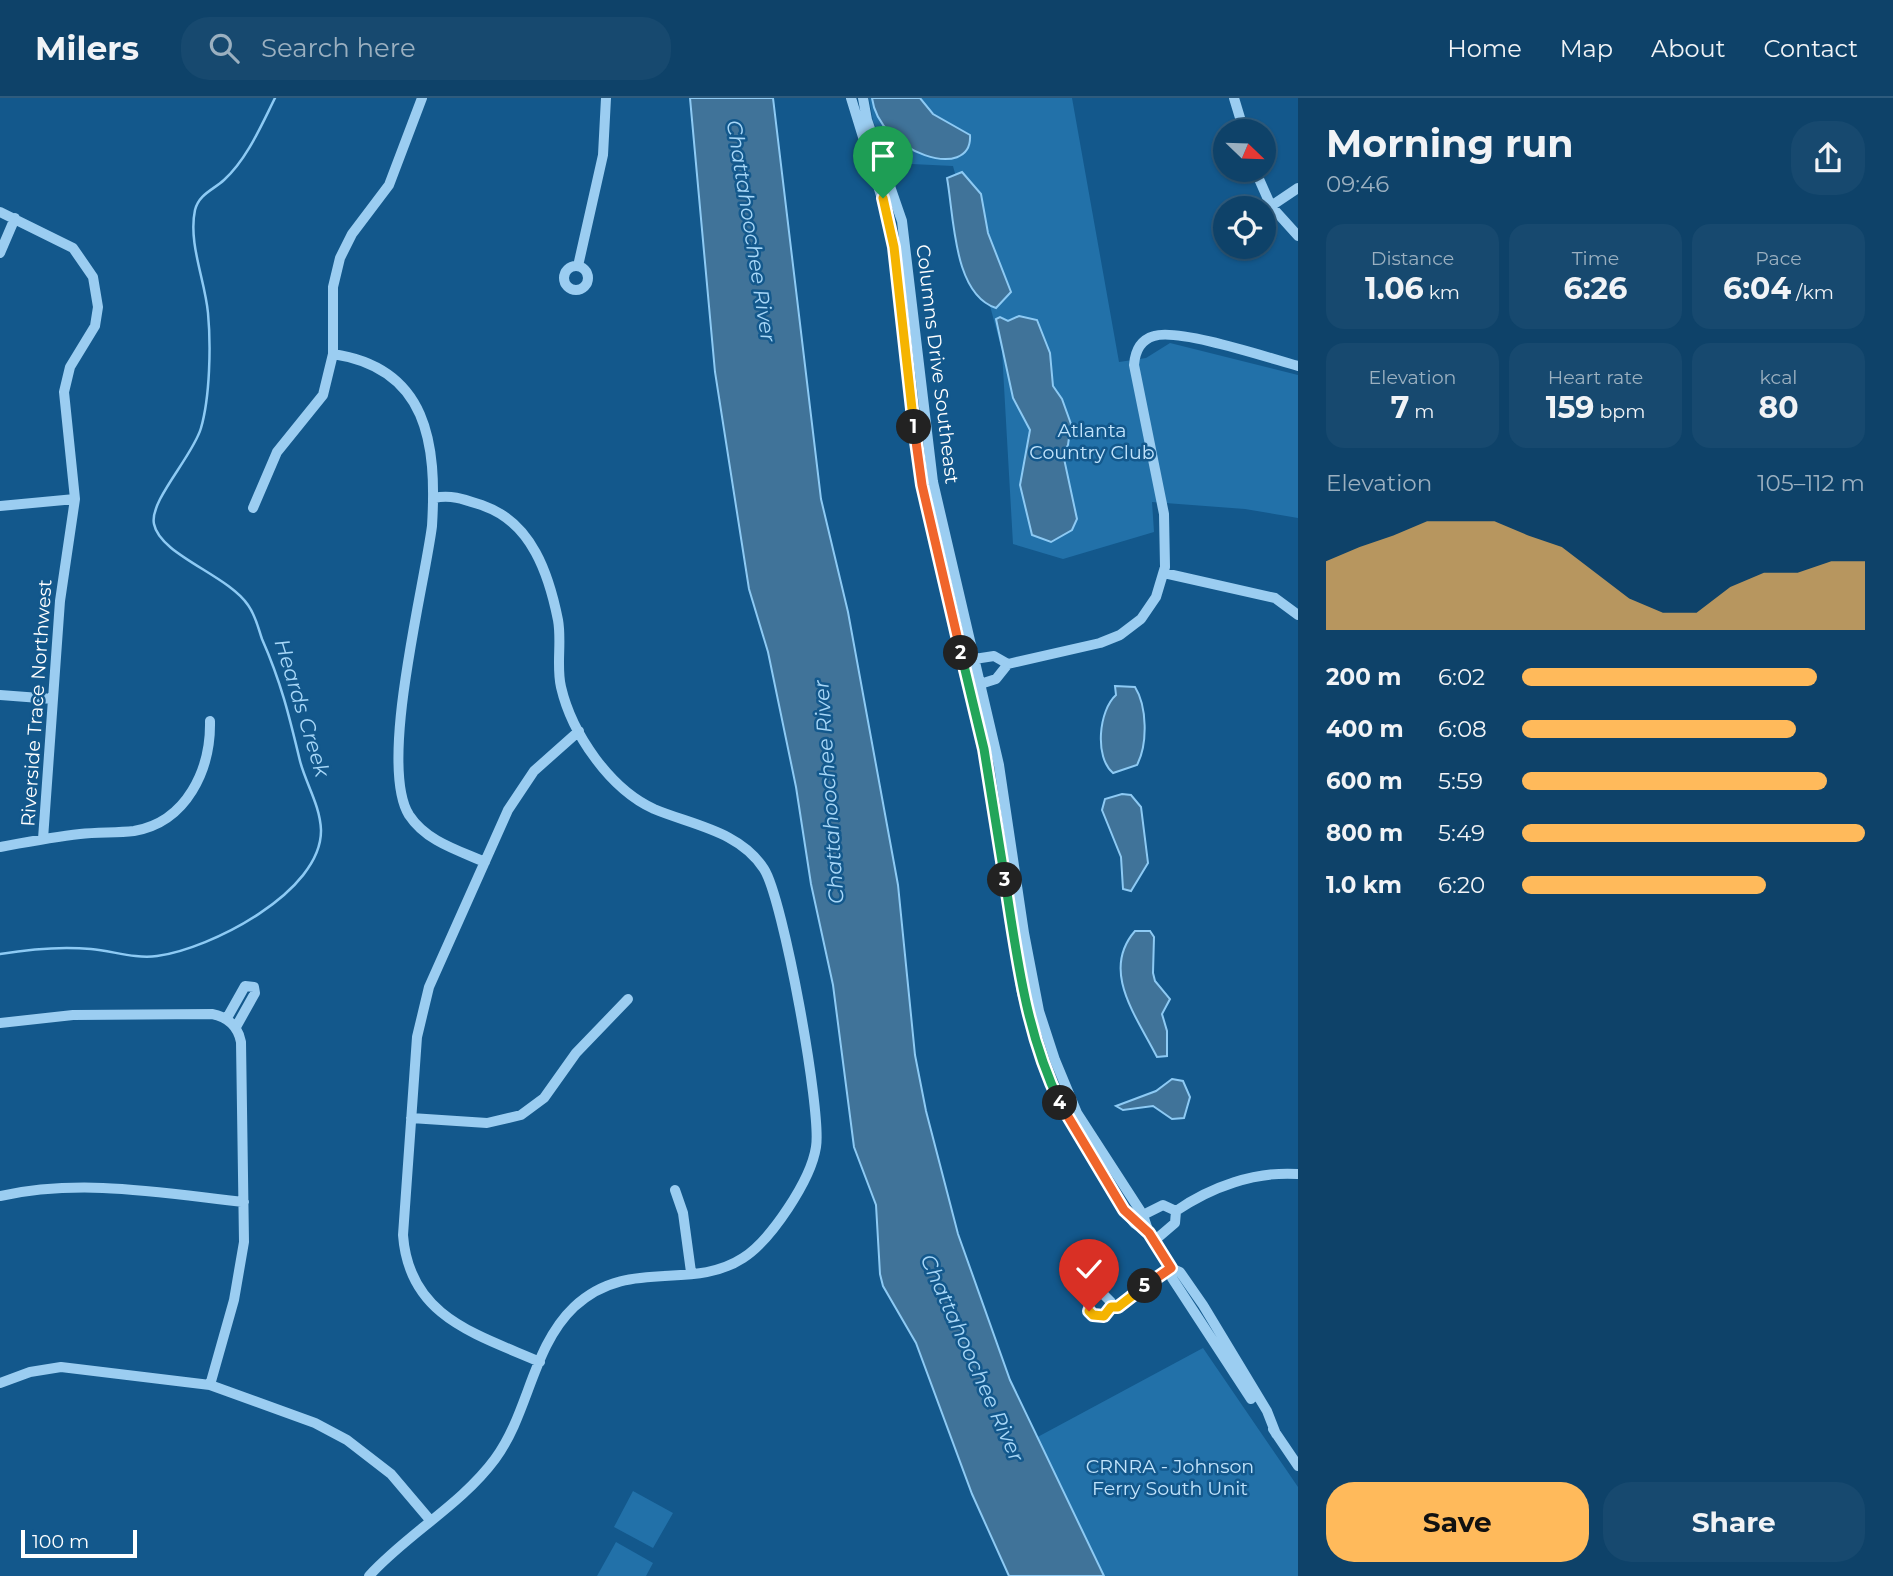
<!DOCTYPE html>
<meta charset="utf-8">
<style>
:root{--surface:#0e4269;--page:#17496f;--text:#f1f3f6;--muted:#9bb0c0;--line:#2e5b7d;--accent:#ffba5b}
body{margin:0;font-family:Montserrat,sans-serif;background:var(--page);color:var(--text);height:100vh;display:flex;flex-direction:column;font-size:26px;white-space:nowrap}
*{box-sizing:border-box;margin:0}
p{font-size:23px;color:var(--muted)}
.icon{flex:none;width:38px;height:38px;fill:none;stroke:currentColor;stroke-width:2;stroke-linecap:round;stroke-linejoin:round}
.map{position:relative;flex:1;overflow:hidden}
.side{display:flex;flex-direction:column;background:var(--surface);width:595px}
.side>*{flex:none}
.needle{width:46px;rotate:113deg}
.tools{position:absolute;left:1213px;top:21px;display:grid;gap:14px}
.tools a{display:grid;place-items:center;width:63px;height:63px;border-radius:50%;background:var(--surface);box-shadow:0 2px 5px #0004,0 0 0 2px var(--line);font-size:35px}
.scale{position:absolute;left:21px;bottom:18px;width:116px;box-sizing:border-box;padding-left:7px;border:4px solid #fff;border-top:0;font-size:19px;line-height:24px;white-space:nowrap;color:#fff;-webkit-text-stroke:5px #13588c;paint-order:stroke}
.pin{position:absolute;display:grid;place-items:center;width:60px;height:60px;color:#fff;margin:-72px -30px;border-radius:50% 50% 50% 0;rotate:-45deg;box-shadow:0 0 7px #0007}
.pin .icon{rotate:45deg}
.km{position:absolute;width:35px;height:35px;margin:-18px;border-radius:50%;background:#222;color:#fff;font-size:19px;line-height:35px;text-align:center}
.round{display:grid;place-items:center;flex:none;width:74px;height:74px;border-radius:28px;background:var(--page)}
.headline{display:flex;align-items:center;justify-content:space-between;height:119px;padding:0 28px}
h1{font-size:38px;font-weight:700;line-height:52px}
.stats{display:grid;grid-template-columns:repeat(3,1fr);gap:10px;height:119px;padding:7px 28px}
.stats div{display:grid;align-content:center;border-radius:18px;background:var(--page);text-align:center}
.stats b{font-size:30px;font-weight:700}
.stats small{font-size:19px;font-weight:400}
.stats p{font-size:19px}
.chart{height:196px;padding:14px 28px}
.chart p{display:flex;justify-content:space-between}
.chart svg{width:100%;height:126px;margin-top:7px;fill:var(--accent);opacity:.7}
.button{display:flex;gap:14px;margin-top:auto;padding:14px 28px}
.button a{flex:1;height:80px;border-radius:28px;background:var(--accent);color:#111;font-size:28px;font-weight:700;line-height:80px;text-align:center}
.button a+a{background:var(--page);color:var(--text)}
ul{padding:0 28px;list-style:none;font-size:23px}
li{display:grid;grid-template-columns:112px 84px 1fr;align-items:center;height:52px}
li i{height:18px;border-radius:9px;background:var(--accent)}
header{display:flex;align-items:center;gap:42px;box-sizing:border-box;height:98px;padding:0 35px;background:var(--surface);border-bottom:2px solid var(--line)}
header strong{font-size:33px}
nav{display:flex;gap:38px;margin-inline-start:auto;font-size:24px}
.search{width:490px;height:63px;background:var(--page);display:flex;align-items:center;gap:18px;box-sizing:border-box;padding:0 24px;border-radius:28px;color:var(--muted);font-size:26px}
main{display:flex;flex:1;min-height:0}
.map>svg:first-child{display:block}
.green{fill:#2271a9}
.water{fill:#407399;stroke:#8dcaf4;stroke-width:2}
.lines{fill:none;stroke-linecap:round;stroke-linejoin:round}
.stream{stroke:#8dcaf4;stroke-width:2.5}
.minor{stroke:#9bcdf1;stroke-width:10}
.split-1-casing{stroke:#fff;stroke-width:14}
.split-2-casing{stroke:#fff;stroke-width:14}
.split-3-casing{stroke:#fff;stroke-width:14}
.split-4-casing{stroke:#fff;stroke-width:14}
.split-5-casing{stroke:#fff;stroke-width:14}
.split-6-casing{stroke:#fff;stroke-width:14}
.split-1{stroke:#f5b400;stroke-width:9}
.split-2{stroke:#f0652b;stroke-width:9}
.split-3{stroke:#22a559;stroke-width:9}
.split-4{stroke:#22a559;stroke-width:9}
.split-5{stroke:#f0652b;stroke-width:9}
.split-6{stroke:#f5b400;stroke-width:9}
.labels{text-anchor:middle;stroke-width:5;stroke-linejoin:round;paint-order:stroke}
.street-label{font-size:19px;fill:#fff;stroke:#13588c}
.park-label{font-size:19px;fill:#c2e4fc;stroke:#13588c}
.water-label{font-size:21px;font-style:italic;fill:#a7d7f8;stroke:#13588c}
</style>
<header>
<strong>Milers</strong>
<div class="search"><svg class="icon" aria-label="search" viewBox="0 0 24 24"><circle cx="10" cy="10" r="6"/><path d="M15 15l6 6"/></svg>Search here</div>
<nav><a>Home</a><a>Map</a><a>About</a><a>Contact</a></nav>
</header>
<main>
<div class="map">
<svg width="1298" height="1478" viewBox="0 0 1298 1478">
<rect width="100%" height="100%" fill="#13588c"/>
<!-- green -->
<path class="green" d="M869,0H1072L1119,264L1146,260L1170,245L1298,277V420L1245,411L1152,404L1154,434L1063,461L1013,446L1002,253L953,68L891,65L873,23Z
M1203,1250L1298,1389V1478H1085L1032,1342Z
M633,1393L673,1415L653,1450L614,1429Z
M616,1444L653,1465L646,1478H597Z"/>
<!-- water -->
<path class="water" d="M690,0H773L821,401L848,514L898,787L915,957L926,1013L958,1136L1010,1282L1104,1478H1009L972,1396L916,1245L883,1188L880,1176L876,1107L854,1049L833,887L811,786L796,689L768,554L749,491L715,274Z
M872,0H920L933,16L970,37C973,85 879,55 872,0Z
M962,74L981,96L988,135L1011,194L996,210C953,196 954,118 947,80Z
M1019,218L1037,222L1050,255L1053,288L1062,301L1071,326L1068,347L1063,356L1077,421L1072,432L1051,444L1032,437L1020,387L1030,332L1013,300L996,221L1000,219L1008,223Z
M1115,588L1135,589C1147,608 1148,646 1137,667L1113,675C1094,659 1099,612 1116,597Z
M1122,696L1131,697L1141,709L1148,765L1131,793L1123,791L1121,759L1102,712L1105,701Z
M1135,833H1150L1154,839L1153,875L1155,883L1170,901L1162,916L1167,933V958L1157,959C1137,919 1100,873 1135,833Z
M1172,981L1183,983L1190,999L1184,1020L1172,1021L1153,1008L1123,1012L1116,1008L1156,993Z"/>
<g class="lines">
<!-- stream -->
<path class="stream" d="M0,856C30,851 60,848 91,851C113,853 135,861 157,858C210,851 322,794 321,732C320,707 306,686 300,663C289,617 281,584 262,541C258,530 256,518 248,507C228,477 160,457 154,426C149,403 193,358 201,330C210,299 211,247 208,215C205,182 188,145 195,112C199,96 213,92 224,82C247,61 261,28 275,0"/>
<!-- minor -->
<path class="minor" d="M851,0L891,130L922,387L984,651L1022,895L1037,947L1059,1004L1124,1112L1134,1125L1149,1135L1143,1117L1077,1015L1055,962L1039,913L1024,835L999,667L933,384L902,123L867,22L863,0
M1234,0L1244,33
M1255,72L1271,108L1298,138
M1271,108L1298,90
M0,114L73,150L93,179L98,209L95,228L70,269L64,294L75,401L60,503L43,741
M0,155L15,120
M578,168L603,57L606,0
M564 180a12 12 0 1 1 24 0a12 12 0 1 1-24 0Z
M333,256C428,270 437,346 432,428C424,491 378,667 409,717C426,743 457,752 485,764
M0,408L75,401
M253,410L277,354L323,297L333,256V189L340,160L352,136L389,87L422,0
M1164,475L1275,500L1298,517
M968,562L994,558L1008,566
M974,588L996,581L1008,566L1100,545L1120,537L1141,521L1156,499L1165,469L1164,416L1134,267C1135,254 1140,242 1154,238C1179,230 1269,260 1298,268
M0,597L53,601
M0,749C27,744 53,739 80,736C98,734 116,735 134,733C187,724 211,671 210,623
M227,920L245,888L254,889L255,895L236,929
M0,925L73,917L212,916C228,919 238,928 241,944L244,1144L234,1202L210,1287
M411,1020L487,1025L521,1017L544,1000L576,955L628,901
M675,1092L683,1115L691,1174
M0,1098C82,1080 162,1095 244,1104
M1176,1113C1211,1089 1255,1073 1298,1076
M1143,1117L1163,1107L1176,1113
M1149,1135L1171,1170L1180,1174L1203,1207L1267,1313L1276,1336
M1154,1143L1175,1125L1176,1113
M1171,1170L1172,1180L1251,1301
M1111,1209V1204L1103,1196L1092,1197L1088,1207L1093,1217L1104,1218L1111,1209H1118L1171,1170
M540,1264C476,1236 409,1219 403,1137L417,939L429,889L508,712L534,673L579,633
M0,1285L30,1274L61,1269L210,1287L315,1325L347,1342L391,1376L430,1422
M1273,1331L1298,1368
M369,1478C407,1436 461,1407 495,1361C529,1315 532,1249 574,1209C628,1158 691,1194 743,1160C771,1142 811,1082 816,1049C822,1014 783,800 764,771C740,733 692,727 654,711C610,691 572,636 561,589C556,568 562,544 558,522C549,477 532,425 484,408C466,402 452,396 434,400"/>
</g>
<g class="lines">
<defs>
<path id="split-1" d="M883,100L894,149L914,329"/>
<path id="split-2" d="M914,329L922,387L961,555"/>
<path id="split-3" d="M961,555L984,651L1005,782"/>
<path id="split-4" d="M1005,782C1017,859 1026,935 1060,1005"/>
<path id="split-5" d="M1060,1005L1124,1112L1149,1135L1171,1170L1145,1188"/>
<path id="split-6" d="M1089,1213L1093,1217L1104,1218L1111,1209H1118L1145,1188"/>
</defs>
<!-- split-1 casing -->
<use href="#split-1" class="split-1-casing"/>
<!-- split-2 casing -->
<use href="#split-2" class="split-2-casing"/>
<!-- split-3 casing -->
<use href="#split-3" class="split-3-casing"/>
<!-- split-4 casing -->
<use href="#split-4" class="split-4-casing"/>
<!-- split-5 casing -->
<use href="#split-5" class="split-5-casing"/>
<!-- split-6 casing -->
<use href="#split-6" class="split-6-casing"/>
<!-- split-1 -->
<use href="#split-1" class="split-1"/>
<!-- split-2 -->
<use href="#split-2" class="split-2"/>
<!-- split-3 -->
<use href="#split-3" class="split-3"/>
<!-- split-4 -->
<use href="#split-4" class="split-4"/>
<!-- split-5 -->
<use href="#split-5" class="split-5"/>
<!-- split-6 -->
<use href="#split-6" class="split-6"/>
</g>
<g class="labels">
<!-- street labels -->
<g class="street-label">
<text transform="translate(938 266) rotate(83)" y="7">Columns Drive Southeast</text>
<text transform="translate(36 605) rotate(-86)" y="7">Riverside Trace Northwest</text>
</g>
<!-- park labels -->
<g class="park-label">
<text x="1092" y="339">Atlanta<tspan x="1092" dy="22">Country Club</tspan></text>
<text x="1170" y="1375">CRNRA - Johnson<tspan x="1170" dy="22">Ferry South Unit</tspan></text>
</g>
<!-- water labels -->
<g class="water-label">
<text transform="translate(751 133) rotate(81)" y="7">Chattahoochee River</text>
<text transform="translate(302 610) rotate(73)" y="7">Heards Creek</text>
<text transform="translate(829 694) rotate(-94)" y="7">Chattahoochee River</text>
<text transform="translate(972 1260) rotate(66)" y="7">Chattahoochee River</text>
</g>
</g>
</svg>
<div class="tools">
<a><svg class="needle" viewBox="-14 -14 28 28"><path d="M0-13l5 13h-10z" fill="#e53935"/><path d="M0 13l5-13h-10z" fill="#9bb0c0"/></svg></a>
<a><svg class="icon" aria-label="locate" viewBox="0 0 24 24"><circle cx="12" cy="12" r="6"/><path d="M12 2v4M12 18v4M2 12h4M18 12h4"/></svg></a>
</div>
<div class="scale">100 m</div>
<div class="pin" style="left:883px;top:100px;background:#1e9e55"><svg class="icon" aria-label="arrive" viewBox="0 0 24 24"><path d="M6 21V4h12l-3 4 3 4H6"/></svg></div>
<div class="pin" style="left:1089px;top:1213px;background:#d93025"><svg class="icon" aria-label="check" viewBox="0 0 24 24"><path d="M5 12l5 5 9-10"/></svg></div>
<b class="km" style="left:914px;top:329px">1</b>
<b class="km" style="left:961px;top:555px">2</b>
<b class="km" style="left:1005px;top:782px">3</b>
<b class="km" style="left:1060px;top:1005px">4</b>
<b class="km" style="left:1145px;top:1188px">5</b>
</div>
<section class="side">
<div class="headline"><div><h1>Morning run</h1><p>09:46</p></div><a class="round"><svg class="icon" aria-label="share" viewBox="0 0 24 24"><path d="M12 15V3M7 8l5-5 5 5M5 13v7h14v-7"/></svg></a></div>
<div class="stats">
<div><p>Distance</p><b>1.06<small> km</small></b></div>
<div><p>Time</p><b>6:26</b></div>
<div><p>Pace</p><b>6:04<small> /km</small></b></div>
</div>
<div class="stats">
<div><p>Elevation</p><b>7<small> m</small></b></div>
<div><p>Heart rate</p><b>159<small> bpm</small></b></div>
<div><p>kcal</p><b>80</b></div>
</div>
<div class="chart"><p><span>Elevation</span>105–112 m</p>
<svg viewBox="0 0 160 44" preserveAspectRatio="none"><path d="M0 44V20L10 15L20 11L30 6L40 6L50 6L60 11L70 15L80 24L90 33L100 38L110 38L120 29L130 24L140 24L150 20L160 20V44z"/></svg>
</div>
<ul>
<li><b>200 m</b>6:02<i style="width:86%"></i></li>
<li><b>400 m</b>6:08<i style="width:80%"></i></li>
<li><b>600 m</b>5:59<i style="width:89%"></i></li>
<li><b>800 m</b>5:49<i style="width:100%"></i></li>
<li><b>1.0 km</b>6:20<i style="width:71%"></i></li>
</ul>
<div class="button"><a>Save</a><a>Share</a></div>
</section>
</main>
